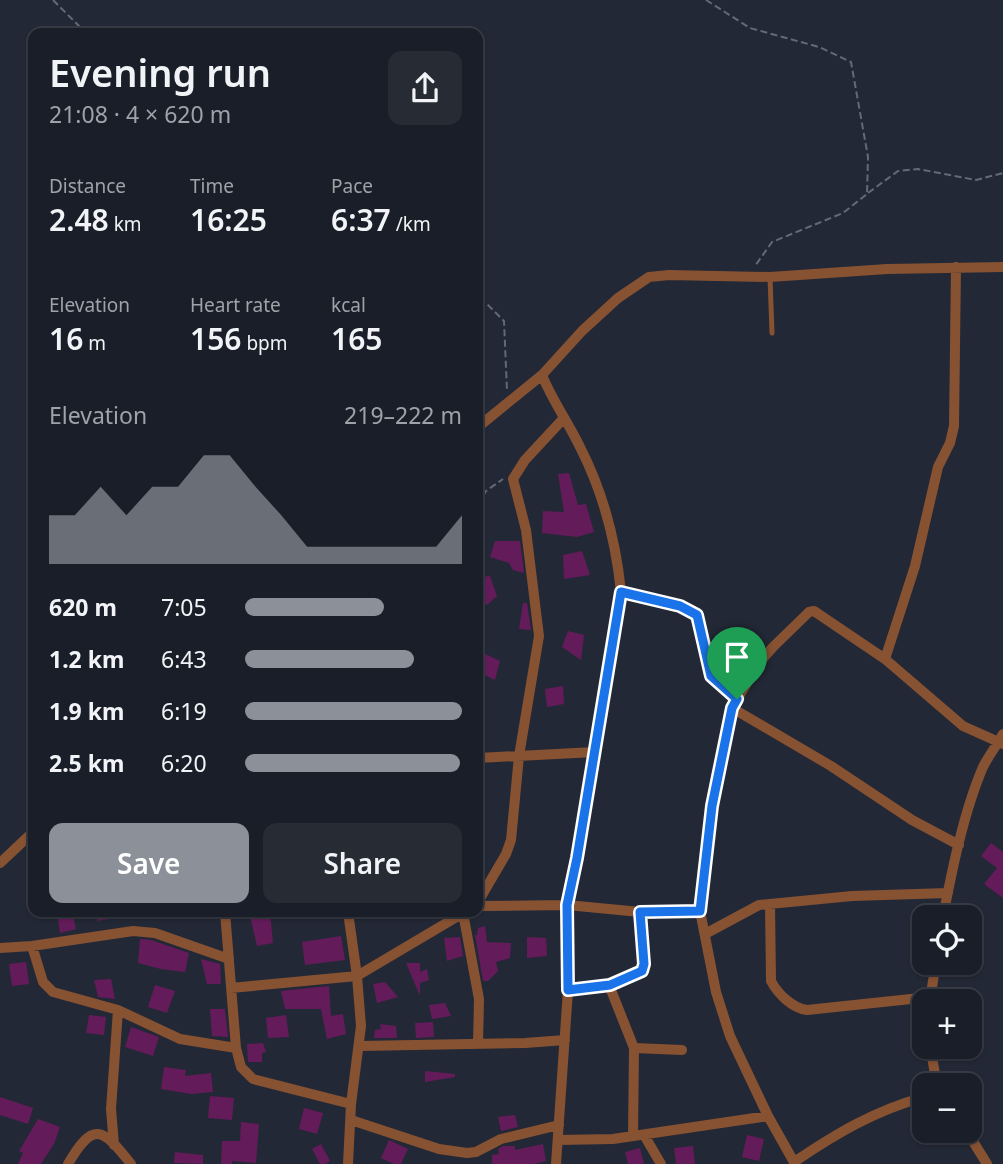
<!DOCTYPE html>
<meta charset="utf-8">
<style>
:root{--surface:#1a1e28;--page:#272b34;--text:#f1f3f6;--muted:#9fa2a8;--line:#383c45;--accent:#8c9099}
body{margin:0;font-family:"Noto Sans",sans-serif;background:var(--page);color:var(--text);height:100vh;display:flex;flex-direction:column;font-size:26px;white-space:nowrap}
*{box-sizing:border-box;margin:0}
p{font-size:23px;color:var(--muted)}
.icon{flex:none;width:38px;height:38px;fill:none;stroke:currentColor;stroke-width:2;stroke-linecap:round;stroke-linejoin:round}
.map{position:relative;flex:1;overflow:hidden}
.panel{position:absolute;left:28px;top:28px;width:455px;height:889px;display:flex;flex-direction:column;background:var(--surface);border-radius:14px;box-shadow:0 2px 5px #0004,0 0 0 2px var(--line)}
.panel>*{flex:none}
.controls{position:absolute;left:912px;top:905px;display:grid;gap:14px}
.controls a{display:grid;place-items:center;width:70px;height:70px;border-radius:14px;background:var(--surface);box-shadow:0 2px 5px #0004,0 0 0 2px var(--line);font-size:35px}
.pin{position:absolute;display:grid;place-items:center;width:60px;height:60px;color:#fff;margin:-72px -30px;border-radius:50% 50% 50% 0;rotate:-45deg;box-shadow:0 0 7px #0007}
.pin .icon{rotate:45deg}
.round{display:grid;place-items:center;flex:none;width:74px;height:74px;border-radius:14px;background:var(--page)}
.headline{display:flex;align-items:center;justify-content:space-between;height:119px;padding:0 21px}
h1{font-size:38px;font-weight:600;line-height:52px}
.figures{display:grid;grid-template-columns:repeat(3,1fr);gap:10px;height:119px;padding:7px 21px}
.figures div{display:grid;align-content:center}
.figures b{font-size:30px;font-weight:600}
.figures small{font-size:19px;font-weight:400}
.figures p{font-size:19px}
.chart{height:196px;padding:14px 21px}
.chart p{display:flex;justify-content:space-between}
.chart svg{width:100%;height:126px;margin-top:7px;fill:var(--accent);opacity:.7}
.button{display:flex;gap:14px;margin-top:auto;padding:14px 21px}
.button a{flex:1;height:80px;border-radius:14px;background:var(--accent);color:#fff;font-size:28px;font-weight:600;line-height:80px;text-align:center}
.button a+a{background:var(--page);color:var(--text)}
ul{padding:0 21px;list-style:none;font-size:23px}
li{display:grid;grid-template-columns:112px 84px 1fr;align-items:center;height:52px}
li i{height:18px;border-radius:9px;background:var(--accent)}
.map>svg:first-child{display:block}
.building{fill:#641b5a}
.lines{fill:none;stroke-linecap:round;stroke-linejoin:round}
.path{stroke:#646976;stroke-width:2;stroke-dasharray:7 3.5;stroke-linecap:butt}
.lane{stroke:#875232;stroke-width:5}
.street{stroke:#875232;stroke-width:10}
.route-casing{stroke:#fff;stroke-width:14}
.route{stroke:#1a73e8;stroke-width:9}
</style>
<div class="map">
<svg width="1003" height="1164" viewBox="0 0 1003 1164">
<rect width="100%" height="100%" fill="#232836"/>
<!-- building -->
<path class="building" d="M569,473L578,505L586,504L594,532L577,537L542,533L543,511L564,512L558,474Z
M495,541H520L524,573L513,570L509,563L490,557Z
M582,551L590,575L564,579L563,555Z
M490,576L497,596L488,604L478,607V577Z
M523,603H527L531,630L519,629Z
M568,631L584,635L581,660L562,647Z
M481,652L500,661L495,680L478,672V656Z
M563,686L564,704L547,707L545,689Z
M991,843L1003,852V898L984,884L997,868L981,856Z
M57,912H72L76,929L60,933Z
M97,912H122V917L97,921Z
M249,912H270L273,943L257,946Z
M485,926L487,942L511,943L510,958L496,962L498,971L488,981H483L475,935H477L478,928Z
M341,936L345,960L305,965L302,942Z
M460,937L463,956L447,961L444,938Z
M527,937L546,938L547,956L527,958Z
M140,939L151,940L189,953L185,972L161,969L138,963Z
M201,959L220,964L221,984H207Z
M26,962L29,984L12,986L9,964Z
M406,963H420V972L427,969L429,980L420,983V996Z
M111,979L115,999L98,997L94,980Z
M385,982L398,997L377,1003L373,984Z
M155,985L175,991L167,1013L148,1007Z
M329,986L331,1016L343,1014L346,1034L327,1039L321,1009H285L281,991Z
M445,1003L451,1016L432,1019L429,1005Z
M210,1009H225L228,1037L212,1036Z
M89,1015L106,1017L104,1035L86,1033Z
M286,1015L289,1037L268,1038L266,1018Z
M433,1022L434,1037L416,1038L415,1023Z
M380,1024L396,1026L397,1038H374L375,1030L381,1029Z
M131,1027L159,1037L153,1056L125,1047Z
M263,1043L266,1052L262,1053V1062H248L247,1044Z
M164,1067L186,1070L185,1076L211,1073L213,1092L191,1094L161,1089Z
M425,1071L455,1074V1077L425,1082Z
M210,1096L234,1098L232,1120L208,1118Z
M0,1097L33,1108L28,1124L0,1115Z
M304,1108L323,1113L317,1134L299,1129Z
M515,1115L518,1127L501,1131L498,1117Z
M38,1119L60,1127L54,1144L41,1164H18L23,1153L19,1151Z
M241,1122L259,1124L256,1163L232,1161V1164H221L222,1141H240Z
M747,1135L764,1139L759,1161L742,1157Z
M389,1140L408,1149L401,1164H394L381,1158Z
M321,1144L330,1161L325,1164H320L312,1149Z
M543,1144L546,1161L534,1164H492V1155L499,1154L498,1149L503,1146H515V1150Z
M693,1146L695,1164H676L674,1148Z
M640,1148L644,1164H628L625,1152Z
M175,1152L203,1155V1164L174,1163Z"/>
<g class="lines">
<!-- path -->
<path class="path" d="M53,0L86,33
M706,0L750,28L819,47L851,62L868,157L867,194L843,213L772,242L755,266
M868,193L898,171L918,169L976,180L1003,173
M478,305L486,303L504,321L507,391
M478,505L486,491L503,479"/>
<!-- lane -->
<path class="lane" d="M770,277L772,333"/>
<!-- street -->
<path class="street" d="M478,427L542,375
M621,592L680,606L697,615L711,675L737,699
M885,659L915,566L938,467L950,443L954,426L956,267
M732,708L831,766L912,820L959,845
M478,758L595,752
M0,863L33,832
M478,902L506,854L511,840L519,756L539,636L526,530L513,479L525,460L564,418
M770,904L771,981C778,994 792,1008 807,1010L930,997
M478,906L567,905L640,912L700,911
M225,912L236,1048L241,1067L253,1079L351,1104
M348,912L357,976L361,1026L351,1104L348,1164
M463,913L479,999L478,1044
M943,917C952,870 964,811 983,767C989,755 997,745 1003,734
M705,934L759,905L852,896L948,893
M32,946L43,982L53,992L118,1010L180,1039L236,1048
M0,948L32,946L133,931L155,933L229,959
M609,985L634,1048L633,1136
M231,988L357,976L465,912
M568,990L609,985L642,971L644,964L640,912
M930,1000L936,962
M360,1046L525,1043L565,1040
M930,1046L937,1085
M634,1048L682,1050
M351,1120L439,1149L467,1153L476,1152L501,1139L559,1125
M966,1130L987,1164
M644,1135L661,1164
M558,1140L613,1139L768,1116
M114,1145L111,1109L118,1010
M794,1162C837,1133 874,1111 924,1097
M68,1164C93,1121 102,1127 131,1164
M556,1164L568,990L567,905L577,858L621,592C616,542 603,492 580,447C568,422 552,400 542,375L582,331L618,298L649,277L669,275L770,277L887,269L1003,267
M795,1164L768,1116L730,1036L716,992L700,911L712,806L732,708L759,663L773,647L809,612L814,611L885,659L963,726L1003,744"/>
</g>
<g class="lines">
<defs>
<path id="route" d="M621,592L680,606L697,615L711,676L737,699L732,708L712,806L700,911L640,912L644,964L642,971L610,985L568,990L567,905L577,858Z"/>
</defs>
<!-- route casing -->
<use href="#route" class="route-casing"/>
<!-- route -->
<use href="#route" class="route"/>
</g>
</svg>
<div class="controls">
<a><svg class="icon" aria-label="locate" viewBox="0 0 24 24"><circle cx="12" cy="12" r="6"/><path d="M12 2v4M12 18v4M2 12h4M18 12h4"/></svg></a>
<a>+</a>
<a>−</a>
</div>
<div class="pin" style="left:737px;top:699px;background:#1e9e55"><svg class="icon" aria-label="arrive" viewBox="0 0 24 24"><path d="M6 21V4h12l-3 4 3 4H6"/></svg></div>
<section class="panel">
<div class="headline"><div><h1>Evening run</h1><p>21:08 · 4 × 620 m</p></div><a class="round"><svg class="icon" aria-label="share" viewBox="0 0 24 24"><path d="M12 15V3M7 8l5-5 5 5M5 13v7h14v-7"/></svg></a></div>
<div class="figures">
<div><p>Distance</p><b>2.48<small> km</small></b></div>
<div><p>Time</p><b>16:25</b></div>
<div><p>Pace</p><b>6:37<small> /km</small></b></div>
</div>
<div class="figures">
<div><p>Elevation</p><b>16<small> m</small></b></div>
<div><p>Heart rate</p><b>156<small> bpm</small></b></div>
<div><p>kcal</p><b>165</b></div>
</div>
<div class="chart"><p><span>Elevation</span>219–222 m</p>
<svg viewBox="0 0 160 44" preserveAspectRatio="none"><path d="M0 44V27L10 27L20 17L30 27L40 17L50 17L60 6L70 6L80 17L90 27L100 38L110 38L120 38L130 38L140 38L150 38L160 27V44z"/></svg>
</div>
<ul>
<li><b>620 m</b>7:05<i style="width:64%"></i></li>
<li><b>1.2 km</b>6:43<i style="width:78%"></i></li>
<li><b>1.9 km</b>6:19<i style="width:100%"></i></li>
<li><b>2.5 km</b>6:20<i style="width:99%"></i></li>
</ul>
<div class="button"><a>Save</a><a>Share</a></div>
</section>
</div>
